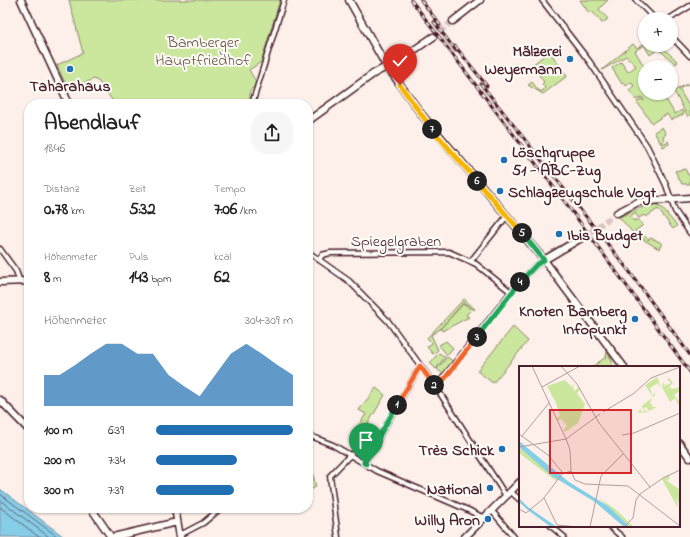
<!DOCTYPE html>
<html lang="de">
<meta charset="utf-8">
<style>
:root{--surface:#fff;--page:#f6f6f6;--text:#222;--muted:#767676;--accent:#1f6fb2}
body{margin:0;font-family:"Indie Flower",sans-serif;background:var(--page);color:var(--text);height:100vh;display:flex;flex-direction:column;font-size:15px;white-space:nowrap}
*{box-sizing:border-box;margin:0}
p{font-size:13px;color:var(--muted)}
.icon{flex:none;width:22px;height:22px;fill:none;stroke:currentColor;stroke-width:2;stroke-linecap:round;stroke-linejoin:round}
.map{position:relative;flex:1;overflow:hidden}
.side{position:absolute;left:24px;top:99px;width:289px;height:414px;display:flex;flex-direction:column;background:var(--surface);border-radius:16px;box-shadow:0 1px 3px #0004}
.side>*{flex:none}
.tools{position:absolute;left:638px;top:12px;display:grid;gap:8px}
.tools a{display:grid;place-items:center;width:40px;height:40px;border-radius:50%;background:var(--surface);box-shadow:0 1px 3px #0004;font-size:20px}
.pin{position:absolute;display:grid;place-items:center;width:34px;height:34px;color:#fff;margin:-41px -17px;border-radius:50% 50% 50% 0;rotate:-45deg;box-shadow:0 0 4px #0007}
.pin .icon{rotate:45deg}
.km{position:absolute;width:20px;height:20px;margin:-10px;border-radius:50%;background:#222;color:#fff;font-size:11px;line-height:20px;text-align:center}
.round{display:grid;place-items:center;flex:none;width:42px;height:42px;border-radius:16px;background:var(--page)}
.headline{display:flex;align-items:center;justify-content:space-between;height:68px;padding:0 20px}
h1{font-size:22px;font-weight:700;line-height:30px}
.figures{display:grid;grid-template-columns:repeat(3,1fr);gap:6px;height:68px;padding:4px 20px}
.figures div{display:grid;align-content:center}
.figures b{font-size:17px;font-weight:700}
.figures small{font-size:11px;font-weight:400}
.figures p{font-size:11px}
.chart{height:112px;padding:8px 20px}
.chart p{display:flex;justify-content:space-between}
.chart svg{width:100%;height:72px;margin-top:4px;fill:var(--accent);opacity:.7}
ul{padding:0 20px;list-style:none;font-size:13px}
li{display:grid;grid-template-columns:64px 48px 1fr;align-items:center;height:30px}
li i{height:10px;border-radius:5px;background:var(--accent)}
.map>svg:first-child{display:block}
.green{fill:#cbe79e;stroke:#8a8364}
.water{fill:#86cde7;stroke:#6e879c}
.lines{fill:none;stroke-linecap:round;stroke-linejoin:round}
.shore{stroke:#626576;stroke-width:1}
.secondary-tunnel{stroke:#d9c6c4;stroke-width:6;stroke-dasharray:6 3;stroke-linecap:butt}
.street-casing{stroke:#4a1f2b;stroke-width:7}
.secondary-casing{stroke:#4a1f2b;stroke-width:9}
.street{stroke:#fdfcf7;stroke-width:4}
.secondary{stroke:#fdfcf7;stroke-width:6}
.rail-casing{stroke:#4a1f2b;stroke-width:3}
.rail{stroke:#fdfcf7;stroke-width:1.5;stroke-dasharray:4.5;stroke-linecap:butt}
.split-1-casing{stroke:#fff;stroke-width:8}
.split-2-casing{stroke:#fff;stroke-width:8}
.split-3-casing{stroke:#fff;stroke-width:8}
.split-4-casing{stroke:#fff;stroke-width:8}
.split-5-casing{stroke:#fff;stroke-width:8}
.split-6-casing{stroke:#fff;stroke-width:8}
.split-7-casing{stroke:#fff;stroke-width:8}
.split-8-casing{stroke:#fff;stroke-width:8}
.split-1{stroke:#22a559;stroke-width:5}
.split-2{stroke:#f0652b;stroke-width:5}
.split-3{stroke:#f0652b;stroke-width:5}
.split-4{stroke:#22a559;stroke-width:5}
.split-5{stroke:#22a559;stroke-width:5}
.split-6{stroke:#f5b400;stroke-width:5}
.split-7{stroke:#f5b400;stroke-width:5}
.split-8{stroke:#f5b400;stroke-width:5}
.poi-dot{fill:#1f6fb2;stroke:#fdfcf7;stroke-width:1.5}
.labels{text-anchor:middle;stroke-width:4;stroke-linejoin:round;paint-order:stroke}
.park-label{font-size:16px;fill:#6a5148;stroke:#fdfcf7}
.poi-label{font-size:16px;font-weight:bold;fill:#4a1f2b;stroke:#fdfcf7;text-anchor:end}
.street-label{font-size:16px;fill:#4a1f2b;stroke:#fdfcf7}
.inset-road{fill:none;stroke:#b59c9e;stroke-width:1}
.view{fill:#d62828;fill-opacity:0.15;stroke:#d62828;stroke-width:2}
.inset-edge{fill:none;stroke:#4a1f2b;stroke-width:2}
</style>
<div class="map">
<svg width="690" height="537" viewBox="0 0 690 537">
<rect width="100%" height="100%" fill="#fdf0ea"/>
<filter id="ink" filterUnits="userSpaceOnUse"><feTurbulence type="fractalNoise" baseFrequency=".025" numOctaves="2"/><feDisplacementMap in="SourceGraphic" scale="8" xChannelSelector="R" yChannelSelector="G"/><feConvolveMatrix kernelMatrix="1 2 1 2 8 2 1 2 1" color-interpolation-filters="sRGB"/></filter>
<g filter="url(#ink)">
<!-- green -->
<path class="green" d="M69,0H280L261,62L249,70L258,85L250,90V104H115L99,82L94,79L68,90L57,65L83,53Z
M580,0H608L599,9L608,19L602,23L592,11L589,13Z
M645,43V45H660L678,62L676,64L658,49L650,55L644,45L635,51L645,68V93H657L661,99L672,92L665,98L675,114L682,110L684,114L671,120L667,114L652,123L637,102L641,99L644,101L642,97L636,100L629,90L634,86L631,82L626,86L624,83L622,84L612,68L621,62L628,72L636,66L626,56L602,70L633,44L637,48Z
M546,54L552,55L567,76L543,94L528,85L532,82L539,91H543L545,87L542,84L544,82L532,65Z
M687,84L688,86L686,85L679,89L690,108V115L688,117L674,91Z
M662,127L666,134L663,136L664,140L661,142L663,144L668,141L669,144L663,147L654,132Z
M685,169L688,175H690V184H682L675,171Z
M653,205L661,207L677,226L673,229L658,209L646,217L644,215L639,218L635,213L630,216L634,221L638,219L643,225L635,231L642,236L644,235L648,240L651,238L662,243L659,249L634,234L619,217L640,208Z
M464,299L475,309L474,310L464,302L440,329L431,335L438,350L433,354L427,347L432,343L427,338Z
M463,304L466,305L471,310L466,315L469,317L442,331L441,328Z
M513,327L528,341L493,383L477,371Z
M446,341L453,348L447,355L439,345Z
M607,352L612,360V367H592L606,357Z
M439,353L445,357L436,369L430,363Z
M447,357L454,362L444,375L437,369Z
M376,388L385,395L360,437L354,433L366,414L359,410Z
M309,458L316,487L308,491V459Z"/>
<!-- water -->
<path class="water" d="M0,489L64,537H0Z"/>
<g class="lines">
<!-- shore -->
<path class="shore" d="M0,494L58,537
M0,500L49,537
M0,507L39,537"/>
<!-- secondary-tunnel -->
<path class="secondary-tunnel" d="M433,37L453,21
M583,237L617,213"/>
<defs>
<path id="street" d="M542,0L589,61L647,146L666,185L675,211L690,233
M636,0L655,19
M669,19L690,6
M671,36L690,56
M252,104L284,0
M0,249L16,271L20,282
M308,252L349,281L388,321L436,387L506,496
M319,260L322,255L330,253L449,252L476,264L511,292
M471,261L507,216
M436,387L511,292L535,266L544,260
M308,435L333,445L377,471L468,510L484,518
M364,463L420,366
M511,492L520,500
M492,511L514,537
M551,526L564,537
M609,526L622,537
M180,535L203,523L221,508
M338,537L330,476L351,454"/>
<path id="secondary" d="M21,0L69,104
M349,0L384,62L422,115L544,260L624,367
M453,21L480,0
M308,121L373,74L401,59L433,37
M617,213L638,202L690,198
M544,260L583,237
M0,282L29,281
M0,400L29,430
M679,443L690,458
M91,508L111,537
M175,508L180,537
M113,537L177,522
M465,537L520,482"/>
</defs>
<!-- street casing -->
<use href="#street" class="street-casing"/>
<!-- secondary casing -->
<use href="#secondary" class="secondary-casing"/>
<!-- street -->
<use href="#street" class="street"/>
<!-- secondary -->
<use href="#secondary" class="secondary"/>
<defs>
<path id="rail" d="M411,0L565,202L690,372
M421,0L440,25
M434,22L456,51
M455,46L487,86
M519,70H520
M481,84L629,271L690,355"/>
</defs>
<!-- rail casing -->
<use href="#rail" class="rail-casing"/>
<!-- rail -->
<use href="#rail" class="rail"/>
</g>
</g>
<g class="lines" filter="url(#ink)">
<defs>
<path id="split-1" d="M366,464L364,463L397,405"/>
<path id="split-2" d="M397,405L420,366L434,385"/>
<path id="split-3" d="M434,385L436,388L439,386L477,337"/>
<path id="split-4" d="M477,337L520,282"/>
<path id="split-5" d="M520,282L536,265L544,260L522,233"/>
<path id="split-6" d="M477,181L522,233"/>
<path id="split-7" d="M432,129L477,181"/>
<path id="split-8" d="M400,85L432,129"/>
</defs>
<!-- split-1 casing -->
<use href="#split-1" class="split-1-casing"/>
<!-- split-2 casing -->
<use href="#split-2" class="split-2-casing"/>
<!-- split-3 casing -->
<use href="#split-3" class="split-3-casing"/>
<!-- split-4 casing -->
<use href="#split-4" class="split-4-casing"/>
<!-- split-5 casing -->
<use href="#split-5" class="split-5-casing"/>
<!-- split-6 casing -->
<use href="#split-6" class="split-6-casing"/>
<!-- split-7 casing -->
<use href="#split-7" class="split-7-casing"/>
<!-- split-8 casing -->
<use href="#split-8" class="split-8-casing"/>
<!-- split-1 -->
<use href="#split-1" class="split-1"/>
<!-- split-2 -->
<use href="#split-2" class="split-2"/>
<!-- split-3 -->
<use href="#split-3" class="split-3"/>
<!-- split-4 -->
<use href="#split-4" class="split-4"/>
<!-- split-5 -->
<use href="#split-5" class="split-5"/>
<!-- split-6 -->
<use href="#split-6" class="split-6"/>
<!-- split-7 -->
<use href="#split-7" class="split-7"/>
<!-- split-8 -->
<use href="#split-8" class="split-8"/>
</g>
<!-- markers -->
<g class="poi-dot">
<circle cx="570" cy="59" r="4"/>
<circle cx="70" cy="69" r="4"/>
<circle cx="504" cy="160" r="4"/>
<circle cx="500" cy="191" r="4"/>
<circle cx="559" cy="234" r="4"/>
<circle cx="635" cy="319" r="4"/>
<circle cx="502" cy="449" r="4"/>
<circle cx="490" cy="488" r="4"/>
<circle cx="488" cy="519" r="4"/>
</g>
<g class="labels">
<!-- park labels -->
<g class="park-label">
<text x="203" y="47">Bamberger<tspan x="203" dy="18">Hauptfriedhof</tspan></text>
</g>
<!-- poi labels -->
<g class="poi-label">
<text x="562" y="56">Mälzerei<tspan x="562" dy="18">Weyermann</tspan></text>
<text x="70" y="91" text-anchor="middle">Taharahaus</text>
<text x="512" y="157" text-anchor="start">Löschgruppe<tspan x="512" dy="18">51 - ABC-Zug</tspan></text>
<text x="508" y="197" text-anchor="start">Schlagzeugschule Vogt</text>
<text x="567" y="240" text-anchor="start">Ibis Budget</text>
<text x="627" y="316">Knoten Bamberg<tspan x="627" dy="18">Infopunkt</tspan></text>
<text x="494" y="455">Très Schick</text>
<text x="482" y="494">National</text>
<text x="480" y="525">Willy Aron</text>
</g>
<!-- street labels -->
<g class="street-label">
<text x="396" y="246">Spiegelgraben</text>
</g>
</g>
<!-- overview -->
<g transform="translate(519 366)">
<rect width="161" height="161" fill="#fdf0ea"/>
<path d="M138,11L142,21L139,18L140,22L139,17L131,22L133,29L137,27L134,31L126,19ZM150,12L154,17L146,25L151,21L153,23L161,21V25L155,29L161,37L159,38L156,32L151,36L143,21L144,16L146,19L143,21L152,17L148,13ZM46,14L53,21L56,16L54,22L56,25L59,21L61,24L58,27L66,38L59,57L46,66L44,64L48,60L42,53L39,55L37,52L41,50L37,37L28,20ZM133,32L131,36L134,41H138L130,45L127,41L124,42L129,46L119,47L121,43L123,46L126,45L123,42L124,39ZM1,82L38,113L37,115L0,87ZM150,109L151,111L148,115L160,123L161,140L157,132L160,144L143,113ZM79,131L96,143L115,161H111Z" fill="#cbe79e"/>
<path d="M0,75L50,116L89,140L111,161H105L76,136L33,110L0,81ZM0,132L9,141L38,161H32L10,145L0,136Z" fill="#86cde7"/>
<path class="inset-road" d="M13,0L47,73L81,48M42,0L58,18L80,57L131,121M23,21L61,0M84,46L114,28L132,12L161,1M0,68L29,89L44,107M103,69L115,67L161,47M3,70L30,37M0,81L47,73L51,84L52,105L56,114L66,118L109,120L161,160M25,132L38,159L59,161M0,143L7,147L24,133L43,108L52,105M71,161L82,110L104,88M105,161L114,152L117,134L121,128L144,112L161,104"/>
<path class="view" d="M31,44H112V107H31Z"/>
<rect width="161" height="161" class="inset-edge"/>
</g>
</svg>
<div class="tools">
<a>+</a>
<a>−</a>
</div>
<div class="pin" style="left:366px;top:464px;background:#1e9e55"><svg class="icon" aria-label="arrive" viewBox="0 0 24 24"><path d="M6 21V4h12l-3 4 3 4H6"/></svg></div>
<div class="pin" style="left:400px;top:85px;background:#d93025"><svg class="icon" aria-label="check" viewBox="0 0 24 24"><path d="M5 12l5 5 9-10"/></svg></div>
<b class="km" style="left:397px;top:405px">1</b>
<b class="km" style="left:434px;top:385px">2</b>
<b class="km" style="left:477px;top:337px">3</b>
<b class="km" style="left:520px;top:282px">4</b>
<b class="km" style="left:522px;top:233px">5</b>
<b class="km" style="left:477px;top:181px">6</b>
<b class="km" style="left:432px;top:129px">7</b>
<section class="side">
<div class="headline"><div><h1>Abendlauf</h1><p>18:46</p></div><a class="round"><svg class="icon" aria-label="share" viewBox="0 0 24 24"><path d="M12 15V3M7 8l5-5 5 5M5 13v7h14v-7"/></svg></a></div>
<div class="figures">
<div><p>Distanz</p><b>0.78<small> km</small></b></div>
<div><p>Zeit</p><b>5:32</b></div>
<div><p>Tempo</p><b>7:06<small> /km</small></b></div>
</div>
<div class="figures">
<div><p>Höhenmeter</p><b>8<small> m</small></b></div>
<div><p>Puls</p><b>143<small> bpm</small></b></div>
<div><p>kcal</p><b>62</b></div>
</div>
<div class="chart"><p><span>Höhenmeter</span>304–309 m</p>
<svg viewBox="0 0 160 44" preserveAspectRatio="none"><path d="M0 44V25L10 25L20 19L30 12L40 6L50 6L60 12L70 12L80 25L90 32L100 38L110 25L120 12L130 6L140 12L150 19L160 25V44z"/></svg>
</div>
<ul>
<li><b>100 m</b>6:39<i style="width:100%"></i></li>
<li><b>200 m</b>7:34<i style="width:59%"></i></li>
<li><b>300 m</b>7:39<i style="width:57%"></i></li>
</ul>
</section>
</div>
